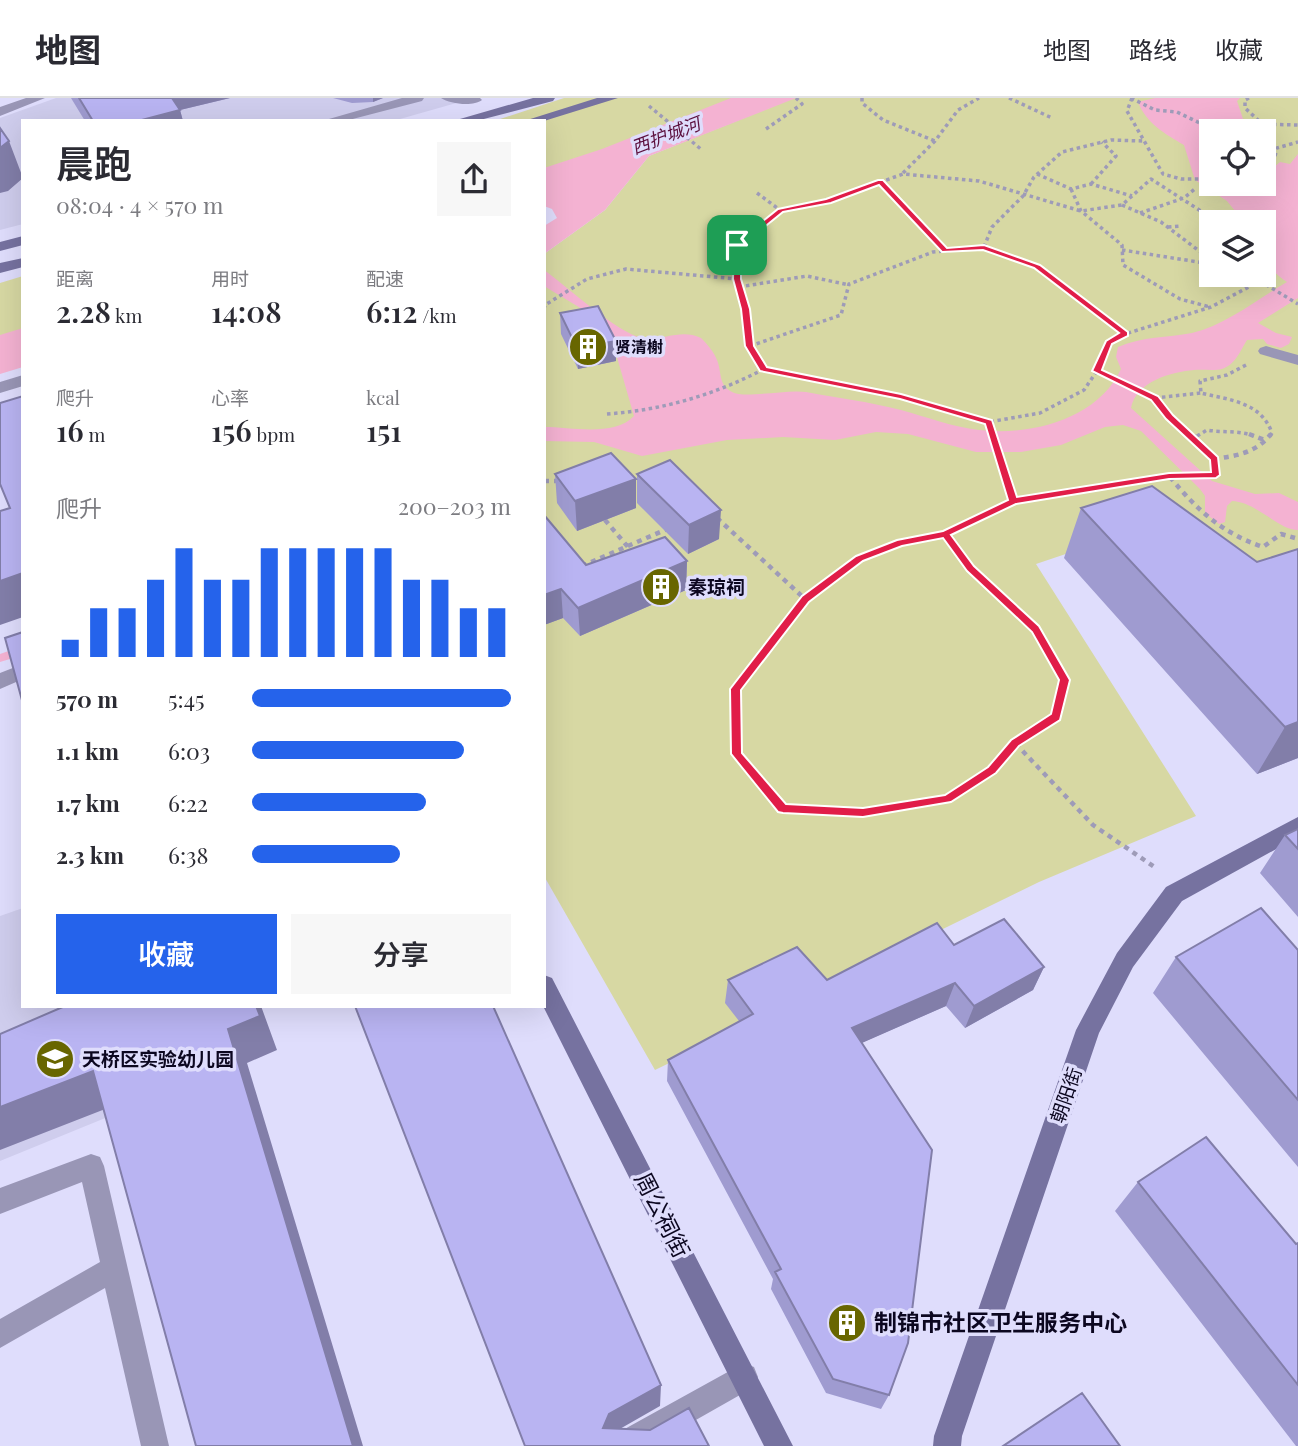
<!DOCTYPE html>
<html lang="zh">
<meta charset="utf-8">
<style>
:root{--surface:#fff;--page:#f7f7f7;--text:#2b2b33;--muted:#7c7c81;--line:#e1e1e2;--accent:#2563eb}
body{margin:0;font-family:"Playfair Display","Noto Sans SC",serif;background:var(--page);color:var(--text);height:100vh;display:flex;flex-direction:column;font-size:26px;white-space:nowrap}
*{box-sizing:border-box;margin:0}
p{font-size:23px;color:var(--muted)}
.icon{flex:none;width:38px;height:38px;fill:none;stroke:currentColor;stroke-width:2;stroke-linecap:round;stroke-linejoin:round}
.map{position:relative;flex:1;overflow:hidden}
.sheet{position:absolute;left:21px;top:21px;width:525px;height:889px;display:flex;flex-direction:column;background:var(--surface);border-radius:0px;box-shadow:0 7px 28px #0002}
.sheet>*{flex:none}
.tools{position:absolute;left:1199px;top:21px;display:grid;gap:14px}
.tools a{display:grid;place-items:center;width:77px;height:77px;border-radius:0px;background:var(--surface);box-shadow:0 7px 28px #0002;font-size:35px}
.pin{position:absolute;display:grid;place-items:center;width:60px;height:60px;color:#fff;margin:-30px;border-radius:14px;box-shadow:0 4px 10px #0006}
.round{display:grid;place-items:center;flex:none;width:74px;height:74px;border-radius:0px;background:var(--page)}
.summary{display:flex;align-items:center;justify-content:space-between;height:119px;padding:0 35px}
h1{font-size:38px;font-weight:600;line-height:52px}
.figures{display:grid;grid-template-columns:repeat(3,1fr);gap:10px;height:119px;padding:7px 35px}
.figures div{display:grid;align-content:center}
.figures b{font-size:30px;font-weight:600}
.figures small{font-size:19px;font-weight:400}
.figures p{font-size:19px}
.chart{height:196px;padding:14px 35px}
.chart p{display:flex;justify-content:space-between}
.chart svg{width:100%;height:126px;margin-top:7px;stroke:var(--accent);stroke-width:6}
.button{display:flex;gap:14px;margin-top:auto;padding:14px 35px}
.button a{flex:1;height:80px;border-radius:0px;background:var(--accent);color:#fff;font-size:28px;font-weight:600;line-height:80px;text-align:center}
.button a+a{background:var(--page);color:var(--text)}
ul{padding:0 35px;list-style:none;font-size:23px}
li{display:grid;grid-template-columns:112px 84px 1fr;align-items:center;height:52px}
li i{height:18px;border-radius:9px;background:var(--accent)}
header{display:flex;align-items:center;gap:42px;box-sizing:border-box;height:98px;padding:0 35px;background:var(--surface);border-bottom:2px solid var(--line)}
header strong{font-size:33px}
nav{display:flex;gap:38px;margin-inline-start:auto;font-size:24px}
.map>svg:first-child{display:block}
.built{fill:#cfcded}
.green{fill:#d7d8a3;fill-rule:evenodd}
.water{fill:#f4b2d2}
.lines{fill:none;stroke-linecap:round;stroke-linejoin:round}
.stream{fill:#f4b2d2;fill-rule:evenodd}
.path-far1{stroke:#9e9bb8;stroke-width:3.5;stroke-dasharray:3.5 3.5;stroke-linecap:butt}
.path{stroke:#9e9bb8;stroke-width:4.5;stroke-dasharray:5 5;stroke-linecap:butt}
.street{fill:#9996b6;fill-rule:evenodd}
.secondary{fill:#7672a0;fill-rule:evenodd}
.wall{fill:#9f9bd0}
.shaded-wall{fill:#827ea9}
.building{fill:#b9b4f2;stroke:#827ea9;stroke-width:2}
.route{fill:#e11d48;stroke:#fff;stroke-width:2;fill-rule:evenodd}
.labels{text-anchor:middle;stroke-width:7;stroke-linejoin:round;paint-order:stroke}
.far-poi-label{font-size:16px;font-weight:bold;fill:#0c0720;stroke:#dfddfc;text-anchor:start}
.far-water-label{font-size:18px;font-style:italic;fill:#5c103e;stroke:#dfddfc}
.poi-label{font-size:19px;font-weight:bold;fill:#0c0720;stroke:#dfddfc;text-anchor:start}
.street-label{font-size:19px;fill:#0c0720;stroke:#dfddfc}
.near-street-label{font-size:23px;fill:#0c0720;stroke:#dfddfc}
.near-poi-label{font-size:23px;font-weight:bold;fill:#0c0720;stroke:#dfddfc;text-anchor:start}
</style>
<header>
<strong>地图</strong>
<nav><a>地图</a><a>路线</a><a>收藏</a></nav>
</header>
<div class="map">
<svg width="1298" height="1348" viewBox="0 0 1298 1348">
<rect width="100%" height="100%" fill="#dfddfc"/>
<!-- built -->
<path class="built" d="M56,0H474L393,23H23V126L0,132V20Z
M23,810V908H100L120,1014L0,1063V818Z"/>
<!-- green -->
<path class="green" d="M564,0H1298V464L1260,474L1137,432L1036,466L1196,718L1039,784L655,972L544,778V156L605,112L649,58L794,0L544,83V23H494ZM1211,33H1264V86H1211ZM1211,124H1264V177H1211Z
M23,178V265L0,273V185Z"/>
<!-- water -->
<path class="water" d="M731,0H796L649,58L605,112L544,156V128L557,120L552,111L544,108V70L602,51Z
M1155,0H1240L1237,3L1244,24L1242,33H1211V52L1201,61L1211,72V86H1264V78L1280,64L1290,66L1298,56V200L1258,225L1276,235L1292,239L1289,246L1281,250L1267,246L1263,241L1247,242C1240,253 1236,266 1222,271C1214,273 1203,271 1194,272C1172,274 1136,283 1131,310L1212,383L1255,396L1279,395L1298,404V432C1278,432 1257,404 1232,403L1227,408L1225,424L1219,426L1205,415V398L1200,391L1141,333L1123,327L1105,329L1061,347L1021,354H976L908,336L876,334L835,342L783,339L727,342L642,358L594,344L544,343V329C572,329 614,339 634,318L612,242L587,214L544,188V172C566,188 619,236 642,240C663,243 681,230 701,240C707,246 714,254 717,262C722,274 718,287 732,294C745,301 786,291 806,294C838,300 870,304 901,312C927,319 952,329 979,332C1031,338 1098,321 1121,271L1116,259L1118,249C1143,238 1167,240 1192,235C1226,227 1258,201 1287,184C1261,166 1264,155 1264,124H1244L1227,103L1195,82L1184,47C1165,36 1146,25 1138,4Z
M23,230V269L0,276V237Z"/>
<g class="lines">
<!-- stream -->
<path class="stream" d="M23,548V557L0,564V556Z"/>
<!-- path-far1 -->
<path class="path-far1" d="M862,0V5L883,22L935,43
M1009,0L1052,20
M1131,0L1155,12L1177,14L1210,30L1226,33
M1132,0L1127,13L1163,76L1181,81H1211
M1249,0L1245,2V10L1258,22L1261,33
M649,8L702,52
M1259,26L1298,27
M766,31L802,6L796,0
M1264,63L1274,62L1277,50L1298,44
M903,75L935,43L958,12L979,0
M1037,76L1071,91L1091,86L1132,98
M880,84L944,152
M1091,86L1116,58L1102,44
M1071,91L1081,113L1122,147L1123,167L1180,201L1210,209
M757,95L780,112
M1122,107L1161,124L1211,162
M1140,115L1184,100L1196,90
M1218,124L1151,81L1122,107L1081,113L979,83L903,76L828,103L780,112L737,147V181L746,211L750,248L764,271L901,299L989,324L1040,315L1084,292L1097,273L1109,244L1125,236L1211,209L1260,183L1259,177
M1168,129L1182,128
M984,149L992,129L1023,98L1034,79L1062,54L1111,42L1144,43
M1122,152L1211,166
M1230,177L1246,189
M1260,183L1298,206
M739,189L807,178L849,187
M544,211L545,207L587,181L626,171L737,181
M750,248L841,217L849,186L933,154L984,149L1037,168L1125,236
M1246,267L1227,277L1200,283L1201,295C1230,302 1261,304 1272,335L1270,338
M1097,273L1155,300L1169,319L1190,338
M1155,300L1201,295
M607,316C663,312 714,297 764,271
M989,324L993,338
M1197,338L1207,332C1223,335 1238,332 1254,338"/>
<!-- path -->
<path class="path" d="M993,336L1014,403L945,436L900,445L859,461L805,501L736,591V657L783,711L863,714L947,701L992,672L1015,645L1093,727L1156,770
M1188,336L1214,361
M1249,336L1267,343
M1193,341L1200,336
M1170,379C1197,412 1222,435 1263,449L1281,436L1295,440
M544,383H561
M1014,403L1169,378L1216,377L1214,361C1236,358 1256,355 1271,336
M717,420L805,501
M605,422L628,449
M945,436L971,470L1036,531L1065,582L1056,619L1015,645
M582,468L667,431"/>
<!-- street -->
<path class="street" d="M26,0H45L0,18V9Z
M402,0H424L422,3L345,23H322Z
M441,0H480L482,2C473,9 450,6 441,0Z
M1266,248L1298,257V267L1260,256L1258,253L1260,250Z
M23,277V288L0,295V284Z
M23,566V581L0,591V575Z
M91,1056L100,1059L104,1068L169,1348H141L105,1190L0,1250V1221L100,1164L82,1084L0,1116V1090Z
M744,1265L754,1269L758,1279L754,1289L650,1348H608L612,1338Z"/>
<!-- secondary -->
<path class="secondary" d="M533,0H555L553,3L476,23H453Z
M597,0H618L544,23H524Z
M23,138V147L0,153V144Z
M23,160V169L0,175V165Z
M1298,719V739L1182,803L1133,869L1099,935L962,1338L961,1348H933L934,1338L1076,932L1117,855L1166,789Z
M544,877L552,880L793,1348H764L543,908Z"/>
</g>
<!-- wall -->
<path class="wall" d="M71,0H230L180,12L183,23H85Z
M333,0H383L373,4L352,5Z
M560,215L616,243V263L578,271L561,236Z
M555,376L636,381V410L577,433L557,405Z
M637,376L719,441L688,456L637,405Z
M1081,410L1257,464L1298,451V660L1257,676L1064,460Z
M544,417L586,467L687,463L686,492L580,538L563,520L544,527Z
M1298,731V819L1260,775L1285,737Z
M954,847L1044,869L1033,892L965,930L946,908L861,945L889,1297L881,1311L826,1295L771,1191L773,1181L667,983L668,962L739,923L725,905L728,882H827Z
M1298,852V1069L1153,895L1176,859Z
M1138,1084L1296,1146L1298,1145V1348H1296L1115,1113Z"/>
<!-- shaded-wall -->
<path class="shaded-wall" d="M165,0H230L180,12L183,23H138Z
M373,0H383L373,4Z
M9,43L23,80L8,93L0,95V50Z
M616,243V263L578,271L577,250Z
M636,381V410L577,433L575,403Z
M721,412L719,441L688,456L689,427Z
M687,463L686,492L580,538L578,510Z
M23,475V519L0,527V483Z
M561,491L563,520L544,527V497Z
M1298,624V660L1257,676L1285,629Z
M1044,869L1033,892L965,930L974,908Z
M955,885L946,908L846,952L852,930Z
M256,908H261L277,952L247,965L363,1348H353L228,931Z
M93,973L118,1006L0,1052V1009Z
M661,1287L660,1308L611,1336L603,1330L609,1316Z"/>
<!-- building -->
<path class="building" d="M79,0H172L180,12L138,23H93Z
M0,30L9,43L0,50Z
M598,208L616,243L577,250L560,215Z
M23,298V475L0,483V413L10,410L0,386V305Z
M611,355L636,381L575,403L555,376Z
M670,362L721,412L689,427L637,376Z
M1152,388L1257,464L1298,451V624L1285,629L1081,410Z
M544,417L586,467L665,439L687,463L578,510L561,491L544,497Z
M23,534V606L5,540Z
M1298,731V751L1285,737Z
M1261,810L1298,852V1002L1176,859Z
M1004,821L1044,869L974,908L955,885L852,930L932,1052L908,1245L889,1297L833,1281L775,1174L781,1171L668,962L753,916L728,882L797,849L827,882L937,825L954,847Z
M65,908H256L260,918L228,931L353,1348H196L93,973L0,1009V936Z
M355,908H493L661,1287L609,1316L603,1330L650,1332L689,1310L709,1348H525Z
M1206,1039L1296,1146L1298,1145V1287L1138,1084Z
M1082,1295L1120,1348H1003Z"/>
<!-- route -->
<path class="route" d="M878,82H883L947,150L984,147L1040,167L1128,234V238L1112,246L1102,272L1158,298L1173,317L1218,359L1220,377L1216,380L1169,381L1016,406L951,437L974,468L1039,528L1070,582L1060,622L1019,648L996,675L951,704L863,719L783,715L778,714L731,656L730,591L802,498L856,458L897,442L943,433L1008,402L985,326L900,301L760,273L745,248L741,211L733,181L734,146L778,111L826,101ZM879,87L942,154L983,152L1034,170L1119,235L1106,243L1092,273L1151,302L1166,321L1210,362L1211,374L1169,375L1017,399L992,322L901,296L767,269L754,248L750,211L741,181V148L783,114L831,105ZM943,440L967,473L1032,534L1059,582L1051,616L1011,642L988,669L945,697L863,710L786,706L742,655L741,592L809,504L863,463L902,448Z"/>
<!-- icons -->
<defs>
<symbol id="building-disc" viewBox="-11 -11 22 22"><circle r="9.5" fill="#686600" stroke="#dfddfc"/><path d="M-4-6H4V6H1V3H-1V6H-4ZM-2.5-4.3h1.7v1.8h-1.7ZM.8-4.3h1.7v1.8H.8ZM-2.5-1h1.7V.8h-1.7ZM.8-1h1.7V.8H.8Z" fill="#fff"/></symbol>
<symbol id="school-disc" viewBox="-11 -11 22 22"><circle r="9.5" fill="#686600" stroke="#dfddfc"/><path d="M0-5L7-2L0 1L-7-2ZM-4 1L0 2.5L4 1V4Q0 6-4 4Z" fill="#fff"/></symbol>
</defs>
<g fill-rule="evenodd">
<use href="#building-disc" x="566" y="227" width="44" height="44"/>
<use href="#building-disc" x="639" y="467" width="44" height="44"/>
<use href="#school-disc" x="33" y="939" width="44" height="44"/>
<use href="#building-disc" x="825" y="1203" width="44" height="44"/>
</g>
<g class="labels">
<!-- far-poi labels -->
<g class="far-poi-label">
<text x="615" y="255">贤清榭</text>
</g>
<!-- far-water labels -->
<g class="far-water-label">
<text transform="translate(666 38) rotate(-21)" y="6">西护城河</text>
</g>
<!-- poi labels -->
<g class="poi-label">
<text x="688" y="496">秦琼祠</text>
<text x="82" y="968">天桥区实验幼儿园</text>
</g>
<!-- street labels -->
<g class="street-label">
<text transform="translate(1066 997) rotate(-71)" y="7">朝阳街</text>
</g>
<!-- near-street labels -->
<g class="near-street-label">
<text transform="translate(662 1117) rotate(63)" y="8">周公祠街</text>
</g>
<!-- near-poi labels -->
<g class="near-poi-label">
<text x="874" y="1233">制锦市社区卫生服务中心</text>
</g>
</g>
</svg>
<div class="tools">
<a><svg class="icon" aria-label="locate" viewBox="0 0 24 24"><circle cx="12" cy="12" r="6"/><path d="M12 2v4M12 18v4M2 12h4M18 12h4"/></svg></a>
<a><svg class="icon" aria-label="layers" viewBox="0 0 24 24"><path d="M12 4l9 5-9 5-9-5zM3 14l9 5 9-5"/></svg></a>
</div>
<div class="pin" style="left:737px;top:147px;background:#1e9e55"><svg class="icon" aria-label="arrive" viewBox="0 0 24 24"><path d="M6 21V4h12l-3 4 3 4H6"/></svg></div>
<section class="sheet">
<div class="summary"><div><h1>晨跑</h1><p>08:04 · 4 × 570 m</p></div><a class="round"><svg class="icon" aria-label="share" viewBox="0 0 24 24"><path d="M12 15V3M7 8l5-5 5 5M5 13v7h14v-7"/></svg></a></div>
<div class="figures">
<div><p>距离</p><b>2.28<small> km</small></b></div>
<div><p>用时</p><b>14:08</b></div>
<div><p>配速</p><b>6:12<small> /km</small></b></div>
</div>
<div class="figures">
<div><p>爬升</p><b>16<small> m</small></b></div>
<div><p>心率</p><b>156<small> bpm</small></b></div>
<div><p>kcal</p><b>151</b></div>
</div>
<div class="chart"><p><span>爬升</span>200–203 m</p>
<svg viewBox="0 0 160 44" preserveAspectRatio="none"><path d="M5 44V38M15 44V27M25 44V27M35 44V17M45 44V6M55 44V17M65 44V17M75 44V6M85 44V6M95 44V6M105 44V6M115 44V6M125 44V17M135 44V17M145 44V27M155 44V27"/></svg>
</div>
<ul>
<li><b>570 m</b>5:45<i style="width:100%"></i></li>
<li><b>1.1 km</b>6:03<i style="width:82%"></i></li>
<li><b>1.7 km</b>6:22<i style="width:67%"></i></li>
<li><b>2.3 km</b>6:38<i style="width:57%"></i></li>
</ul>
<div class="button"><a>收藏</a><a>分享</a></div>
</section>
</div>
